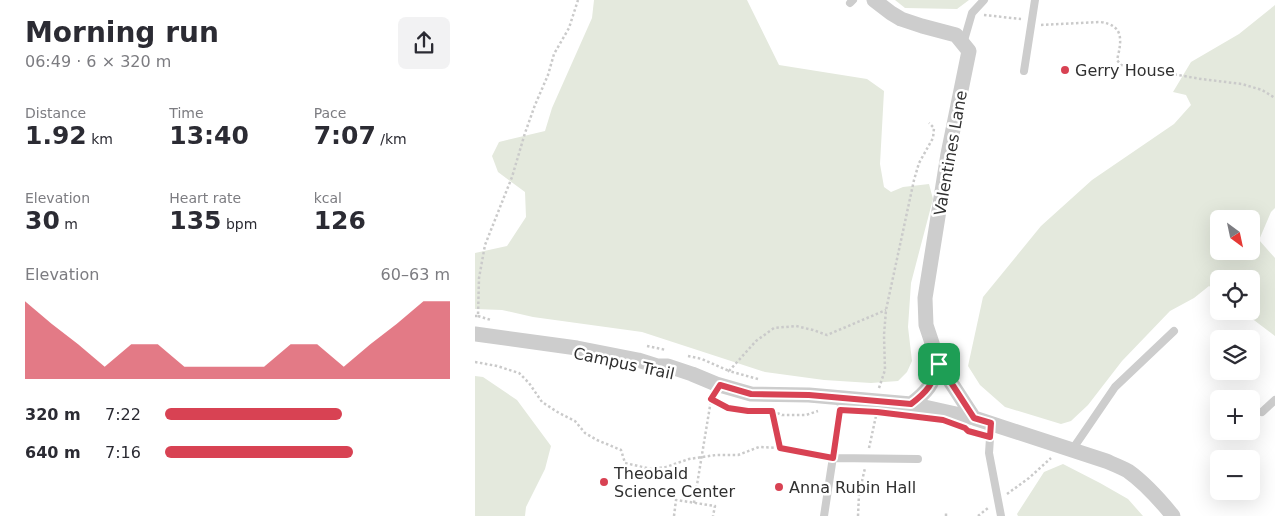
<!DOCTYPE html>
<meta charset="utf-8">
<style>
:root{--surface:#fff;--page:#f2f2f3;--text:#2b2b33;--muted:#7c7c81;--accent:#d84253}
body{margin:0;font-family:"DejaVu Sans",sans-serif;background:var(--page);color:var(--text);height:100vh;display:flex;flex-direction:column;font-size:19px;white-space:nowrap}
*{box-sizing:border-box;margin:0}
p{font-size:16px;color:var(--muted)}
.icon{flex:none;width:28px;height:28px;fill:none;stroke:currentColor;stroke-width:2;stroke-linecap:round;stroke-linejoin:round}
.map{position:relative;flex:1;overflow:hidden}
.details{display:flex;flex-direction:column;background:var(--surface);width:475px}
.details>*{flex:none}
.needle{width:32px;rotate:147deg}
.buttons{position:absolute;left:735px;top:210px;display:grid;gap:10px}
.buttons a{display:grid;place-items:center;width:50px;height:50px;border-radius:8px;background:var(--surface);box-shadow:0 5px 20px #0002;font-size:25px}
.pin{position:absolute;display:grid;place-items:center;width:42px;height:42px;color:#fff;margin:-21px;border-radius:10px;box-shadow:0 2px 8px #0006}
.round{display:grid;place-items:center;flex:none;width:52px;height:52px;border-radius:8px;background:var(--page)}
.head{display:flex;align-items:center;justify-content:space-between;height:85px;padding:0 25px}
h1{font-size:28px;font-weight:600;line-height:38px}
.figures{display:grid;grid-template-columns:repeat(3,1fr);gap:8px;height:85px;padding:5px 25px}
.figures div{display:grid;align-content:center}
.figures b{font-size:25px;font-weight:600}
.figures small{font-size:14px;font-weight:400}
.figures p{font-size:14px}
.chart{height:140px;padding:10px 25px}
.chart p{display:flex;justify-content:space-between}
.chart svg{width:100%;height:90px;margin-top:5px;fill:var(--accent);opacity:.7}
ul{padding:0 25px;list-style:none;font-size:16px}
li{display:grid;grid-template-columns:80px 60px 1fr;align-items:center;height:38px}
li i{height:12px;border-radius:6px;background:var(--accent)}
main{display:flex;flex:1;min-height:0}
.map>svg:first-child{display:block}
.green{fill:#e4e9dd;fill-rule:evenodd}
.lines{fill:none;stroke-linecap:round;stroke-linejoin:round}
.path{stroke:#cacaca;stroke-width:2.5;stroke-dasharray:2.5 2.5;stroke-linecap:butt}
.lane{stroke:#cdcdcd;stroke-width:8}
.street{stroke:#cdcdcd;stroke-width:15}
.route-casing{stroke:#fff;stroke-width:10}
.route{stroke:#d84253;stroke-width:6}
.poi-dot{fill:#d84253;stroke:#fff;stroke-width:2}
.labels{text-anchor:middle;stroke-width:5;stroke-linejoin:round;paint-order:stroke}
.poi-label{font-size:16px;fill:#303030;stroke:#fff;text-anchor:start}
.street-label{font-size:16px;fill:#303030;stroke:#fff}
</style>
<main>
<section class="details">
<div class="head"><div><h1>Morning run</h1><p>06:49 · 6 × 320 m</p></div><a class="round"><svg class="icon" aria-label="share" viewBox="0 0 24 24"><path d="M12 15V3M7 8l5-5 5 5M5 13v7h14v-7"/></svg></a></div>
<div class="figures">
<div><p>Distance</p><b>1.92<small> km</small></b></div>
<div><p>Time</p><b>13:40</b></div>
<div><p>Pace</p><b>7:07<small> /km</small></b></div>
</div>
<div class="figures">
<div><p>Elevation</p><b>30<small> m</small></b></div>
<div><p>Heart rate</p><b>135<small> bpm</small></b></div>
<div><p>kcal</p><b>126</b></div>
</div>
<div class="chart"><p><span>Elevation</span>60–63 m</p>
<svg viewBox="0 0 160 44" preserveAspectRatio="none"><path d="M0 44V6L10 17L20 27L30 38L40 27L50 27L60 38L70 38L80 38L90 38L100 27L110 27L120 38L130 27L140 17L150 6L160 6V44z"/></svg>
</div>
<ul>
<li><b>320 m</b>7:22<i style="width:62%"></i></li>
<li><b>640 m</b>7:16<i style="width:66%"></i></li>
</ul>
</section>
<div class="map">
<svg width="800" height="516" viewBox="0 0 800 516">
<rect width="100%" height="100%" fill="#fff"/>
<!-- green -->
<path class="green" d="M119,0H272L304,65L392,79L409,91L405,164L409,187L416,192L428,187L454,184L458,199L436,283L433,327L437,361L432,372L423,381L396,383L349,380L290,372L167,332L58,317L27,310L0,309V253L32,246L51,217L50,192L23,172L17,156L24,142L70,131L77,108L117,18Z
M420,0H494L482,9L430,8Z
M800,5V208L796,212L784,240L800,258V336L767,311H776V279H744V293L734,286L719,298L695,311L647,361L613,405L596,421L586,424L530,407L505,385L493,366L508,297L566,226L617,180L699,124L716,105L711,95L698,92L716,62L764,34ZM744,219H776V251H744Z
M0,376L8,377L42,400L76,446L70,469L51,507L50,516H0Z
M588,464L625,483L653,499L668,516H543L542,514L569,472Z"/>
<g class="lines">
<!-- path -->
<path class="path" d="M509,15L546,19
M566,25L625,22C649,25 647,40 642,60L646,65L726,79L767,84L787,90L800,98
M0,316H3L4,278L10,245L37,177L50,133L60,105L73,75L79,54L94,28L103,0
M3,316L16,320
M172,346L191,350
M213,356L227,359L254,371L253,372
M0,362L22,366L44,373L54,383L67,402L84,413L100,421L110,433L122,440L146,450L150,463L176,469L191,467L214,459L241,455H263L284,447L305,448L348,456
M283,379L254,371L281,341L299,328L321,326L338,330L352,335L411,310
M404,388L410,370L409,335L411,310L439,180L444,163L458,138L459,128L454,123
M235,399L253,408L273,411H297L307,415H331L343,411
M297,411L305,448
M394,448L401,416
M532,494L554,478L576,458
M219,503L236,400
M199,516L201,500L240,506L238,516
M383,516L384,494L390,468
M471,516V513
M503,516L513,508"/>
<!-- lane -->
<path class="lane" d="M375,3L378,0
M488,44L497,13L509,0
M549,71L560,0
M787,412L800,400
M516,423L514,453L526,516
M597,450L640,387L699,331
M358,458L443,459
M349,516L367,398"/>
<!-- street -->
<path class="street" d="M399,0L416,13L426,19L447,26L481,35L494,51L473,154L450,298L451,325L464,364L499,418
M0,334L102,348L163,360L182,366H193L217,374L241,384L276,394L334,395L436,404L499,418L631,461C638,464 646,467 653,471C670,483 685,500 698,516
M436,404C453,391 457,385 464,364"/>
</g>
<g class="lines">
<defs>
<path id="route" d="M464,364L499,418L516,423L515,437L493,431L490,428L468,420L402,412L365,410L358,458L305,448L297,411H273L253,408L236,399L245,385L276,394L334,395L436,404C453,391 457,385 464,364Z"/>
</defs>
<!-- route casing -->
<use href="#route" class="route-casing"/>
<!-- route -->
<use href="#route" class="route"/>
</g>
<!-- markers -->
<g class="poi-dot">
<circle cx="590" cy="70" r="5"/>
<circle cx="129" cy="482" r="5"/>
<circle cx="304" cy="487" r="5"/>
</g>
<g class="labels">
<!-- poi labels -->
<g class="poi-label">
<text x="600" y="76">Gerry House</text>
<text x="139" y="479">Theobald<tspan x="139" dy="18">Science Center</tspan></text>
<text x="314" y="493">Anna Rubin Hall</text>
</g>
<!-- street labels -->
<g class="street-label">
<text transform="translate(475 153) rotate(-80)" y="6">Valentines Lane</text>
<text transform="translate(149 363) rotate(12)" y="6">Campus Trail</text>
</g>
</g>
</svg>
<div class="buttons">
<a><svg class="needle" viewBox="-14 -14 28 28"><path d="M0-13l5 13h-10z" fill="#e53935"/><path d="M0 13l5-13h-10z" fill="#7c7c81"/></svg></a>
<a><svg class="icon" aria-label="locate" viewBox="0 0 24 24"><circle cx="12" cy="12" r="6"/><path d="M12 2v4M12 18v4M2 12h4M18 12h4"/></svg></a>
<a><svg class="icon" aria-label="layers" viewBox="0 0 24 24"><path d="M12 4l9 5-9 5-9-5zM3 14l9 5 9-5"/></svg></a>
<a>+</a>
<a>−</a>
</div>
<div class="pin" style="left:464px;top:364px;background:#1e9e55"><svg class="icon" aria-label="arrive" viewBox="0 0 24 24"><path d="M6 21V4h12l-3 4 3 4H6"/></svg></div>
</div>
</main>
